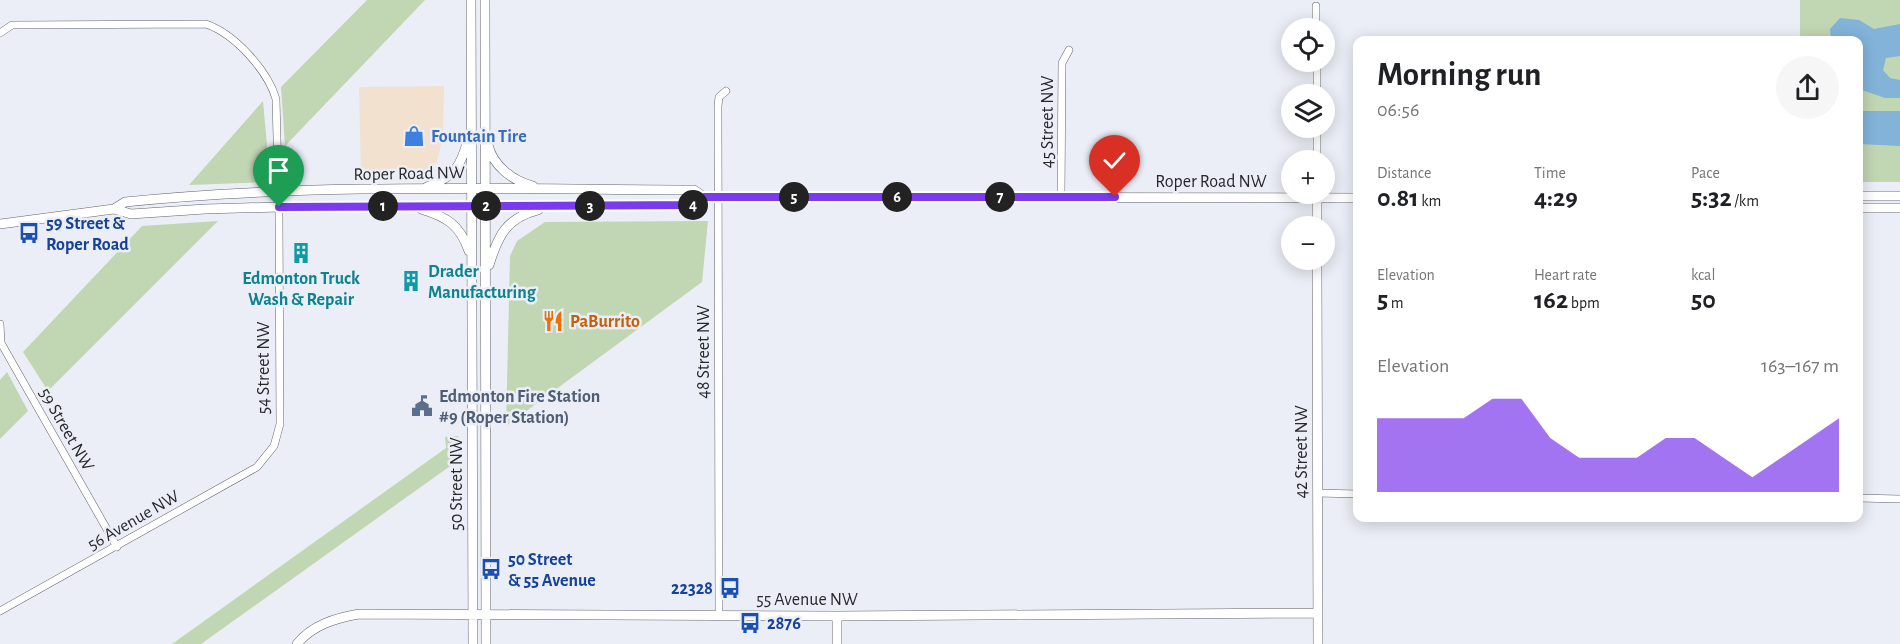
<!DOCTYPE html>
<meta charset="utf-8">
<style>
:root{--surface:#fff;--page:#f6f6f6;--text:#202124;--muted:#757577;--accent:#7c3aed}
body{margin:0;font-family:"Alegreya Sans",sans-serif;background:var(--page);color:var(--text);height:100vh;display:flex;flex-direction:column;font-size:22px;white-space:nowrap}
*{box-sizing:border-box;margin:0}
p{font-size:20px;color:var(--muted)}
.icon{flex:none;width:33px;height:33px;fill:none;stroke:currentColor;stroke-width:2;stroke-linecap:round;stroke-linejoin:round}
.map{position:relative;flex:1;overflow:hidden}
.panel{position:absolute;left:1353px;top:36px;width:510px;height:486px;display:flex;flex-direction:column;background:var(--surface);border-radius:12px;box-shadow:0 3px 15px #0003}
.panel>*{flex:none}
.tools{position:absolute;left:1281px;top:18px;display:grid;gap:12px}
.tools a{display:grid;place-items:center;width:54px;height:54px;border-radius:50%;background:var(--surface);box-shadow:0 3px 15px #0003;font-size:30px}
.pin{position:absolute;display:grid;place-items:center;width:51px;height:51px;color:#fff;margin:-62px -26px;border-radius:50% 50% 50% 0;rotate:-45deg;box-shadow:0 0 6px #0007}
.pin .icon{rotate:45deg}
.km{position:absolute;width:30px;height:30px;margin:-15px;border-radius:50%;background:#222;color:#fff;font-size:16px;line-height:30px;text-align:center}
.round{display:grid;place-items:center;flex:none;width:63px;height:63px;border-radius:32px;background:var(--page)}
.summary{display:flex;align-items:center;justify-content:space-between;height:102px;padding:0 24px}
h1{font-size:33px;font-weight:600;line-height:45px}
.metrics{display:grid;grid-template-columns:repeat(3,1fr);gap:9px;height:102px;padding:6px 24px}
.metrics div{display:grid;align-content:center}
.metrics b{font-size:26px;font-weight:600}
.metrics small{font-size:16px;font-weight:400}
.metrics p{font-size:16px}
.chart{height:168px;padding:12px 24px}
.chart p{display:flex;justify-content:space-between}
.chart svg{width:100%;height:108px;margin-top:6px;fill:var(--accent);opacity:.7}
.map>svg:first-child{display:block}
.commercial{fill:#f2e1cf}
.green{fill:#c1d6b3}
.water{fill:#83b3d9}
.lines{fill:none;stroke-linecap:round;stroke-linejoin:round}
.street-casing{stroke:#61636a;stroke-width:8}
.secondary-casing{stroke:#61636a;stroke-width:10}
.street{stroke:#fff;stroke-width:7}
.secondary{stroke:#fff;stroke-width:9}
.route-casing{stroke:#fff;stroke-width:12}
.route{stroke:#7c3aed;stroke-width:8}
.labels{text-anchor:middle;stroke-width:5;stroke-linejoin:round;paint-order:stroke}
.street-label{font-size:18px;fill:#27282b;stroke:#ebeef6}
.shop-label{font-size:18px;font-weight:bold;fill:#366cbe;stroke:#ebeef6;text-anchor:start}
.transit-label{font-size:18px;font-weight:bold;fill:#164399;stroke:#ebeef6;text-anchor:start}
.culture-label{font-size:18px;font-weight:bold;fill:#0d838f;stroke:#ebeef6;text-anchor:start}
.food-label{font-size:18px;font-weight:bold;fill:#c56008;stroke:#ebeef6;text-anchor:start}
.service-label{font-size:18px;font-weight:bold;fill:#4e5e75;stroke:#ebeef6;text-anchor:start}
</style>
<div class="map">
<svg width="1900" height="644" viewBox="0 0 1900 644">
<rect width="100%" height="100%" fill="#ebeef6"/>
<!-- commercial -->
<path class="commercial" d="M444,86L443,136L437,162L420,173H361L359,87Z"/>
<!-- green -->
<path class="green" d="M367,0H425L285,146L281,87Z
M1800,0H1900V182H1859L1858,40H1800Z
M263,101L267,145L268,182L189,185Z
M218,221L48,391L23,352L142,226Z
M708,221L702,282L506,426L510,256L517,241L545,222Z
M7,372L28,411L0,439V380Z
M458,436L460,459L201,644H172L446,448L445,437Z"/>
<!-- water -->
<path class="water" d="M1840,18L1859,20L1874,29L1900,24V56L1886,58L1883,70L1890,78L1900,80V98H1885L1859,89L1858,40H1831L1830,29Z
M1859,111H1900V146L1859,144Z"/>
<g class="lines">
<defs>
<path id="street" d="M1316,6V28
M0,33L12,25L206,24C235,34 268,71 276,99L279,216L280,424L274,446L257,467L0,611
M1317,62V94
M1317,160V128
M1061,197L1062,63L1069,50
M0,324L1,343L117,547
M1317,493L1358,494
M1858,498L1900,499
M719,616L718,106L719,97L726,91"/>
<path id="secondary" d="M471,0L473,644
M485,0L486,644
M488,145C493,166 513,181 533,186
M427,187C455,176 460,168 468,140
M1858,196H1900
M1317,197V226
M1858,208H1900
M114,209L125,202C313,183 504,189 694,190L704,197L1358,198
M421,209C447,217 460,225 469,251
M0,224L114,209L131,214L205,209L279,207L695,205L704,197
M1317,260L1318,644
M489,265C498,236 506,218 538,210
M837,616V644
M297,644C312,625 336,618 359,614L837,616L1318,613"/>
</defs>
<!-- street casing -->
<use href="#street" class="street-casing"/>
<!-- secondary casing -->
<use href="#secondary" class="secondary-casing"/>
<!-- street -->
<use href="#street" class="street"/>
<!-- secondary -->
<use href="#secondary" class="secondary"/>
</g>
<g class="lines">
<defs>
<path id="route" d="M279,207L694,205L704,197H1115"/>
</defs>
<!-- route casing -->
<use href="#route" class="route-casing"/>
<!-- route -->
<use href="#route" class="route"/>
</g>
<!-- icons -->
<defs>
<symbol id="shop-bare" viewBox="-9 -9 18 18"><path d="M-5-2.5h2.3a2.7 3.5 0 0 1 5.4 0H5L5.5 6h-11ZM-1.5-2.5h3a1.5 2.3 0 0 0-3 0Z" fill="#3f7fe0" stroke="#ebeef6" stroke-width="2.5" paint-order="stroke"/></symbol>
<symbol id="bus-bare" viewBox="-9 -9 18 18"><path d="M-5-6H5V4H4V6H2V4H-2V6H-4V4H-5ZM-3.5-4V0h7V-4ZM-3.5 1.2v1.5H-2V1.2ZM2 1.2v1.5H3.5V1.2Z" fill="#1a4fb4" stroke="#ebeef6" stroke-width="2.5" paint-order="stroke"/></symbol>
<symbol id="building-bare" viewBox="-9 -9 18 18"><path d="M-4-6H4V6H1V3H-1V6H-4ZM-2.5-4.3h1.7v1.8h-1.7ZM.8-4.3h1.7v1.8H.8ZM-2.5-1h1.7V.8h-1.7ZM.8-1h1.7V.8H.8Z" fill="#0f9aa8" stroke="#ebeef6" stroke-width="2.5" paint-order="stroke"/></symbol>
<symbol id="restaurant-bare" viewBox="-9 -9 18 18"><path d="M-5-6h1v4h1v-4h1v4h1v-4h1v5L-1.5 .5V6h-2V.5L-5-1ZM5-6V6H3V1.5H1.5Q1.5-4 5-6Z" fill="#e8710a" stroke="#ebeef6" stroke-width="2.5" paint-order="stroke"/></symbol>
<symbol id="civic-bare" viewBox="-9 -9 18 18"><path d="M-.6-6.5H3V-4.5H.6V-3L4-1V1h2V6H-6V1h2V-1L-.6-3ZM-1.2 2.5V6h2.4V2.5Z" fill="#5c6f8a" stroke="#ebeef6" stroke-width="2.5" paint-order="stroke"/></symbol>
</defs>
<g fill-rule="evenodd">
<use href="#shop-bare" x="399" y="121" width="30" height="30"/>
<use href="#bus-bare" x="14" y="218" width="30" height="30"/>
<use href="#building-bare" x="286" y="238" width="30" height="30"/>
<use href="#building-bare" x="396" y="266" width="30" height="30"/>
<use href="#restaurant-bare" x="538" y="306" width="30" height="30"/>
<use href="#civic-bare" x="407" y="391" width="30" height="30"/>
<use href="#bus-bare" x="476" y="554" width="30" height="30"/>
<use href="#bus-bare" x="715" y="573" width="30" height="30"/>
<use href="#bus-bare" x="735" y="608" width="30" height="30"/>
</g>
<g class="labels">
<!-- street labels -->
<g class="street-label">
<text transform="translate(1047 122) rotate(-90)" y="6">45 Street NW</text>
<text transform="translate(409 173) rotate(-1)" y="6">Roper Road NW</text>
<text x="1211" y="187">Roper Road NW</text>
<text transform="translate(703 352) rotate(-90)" y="6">48 Street NW</text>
<text transform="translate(263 368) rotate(-90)" y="6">54 Street NW</text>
<text transform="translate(67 429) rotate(60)" y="6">59 Street NW</text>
<text transform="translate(1301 452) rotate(-90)" y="6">42 Street NW</text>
<text transform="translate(456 484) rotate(-90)" y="6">50 Street NW</text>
<text transform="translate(133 520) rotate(-30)" y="6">56 Avenue NW</text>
<text x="807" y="605">55 Avenue NW</text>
</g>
<!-- shop labels -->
<g class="shop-label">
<text x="431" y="142">Fountain Tire</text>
</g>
<!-- transit labels -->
<g class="transit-label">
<text x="46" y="229">59 Street &amp;<tspan x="46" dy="21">Roper Road</tspan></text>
<text x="508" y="565">50 Street<tspan x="508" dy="21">&amp; 55 Avenue</tspan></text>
<text x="713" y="594" text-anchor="end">22328</text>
<text x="767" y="629">2876</text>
</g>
<!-- culture labels -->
<g class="culture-label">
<text x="428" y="277">Drader<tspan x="428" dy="21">Manufacturing</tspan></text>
<text x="301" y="284" text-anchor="middle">Edmonton Truck<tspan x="301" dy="21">Wash &amp; Repair</tspan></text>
</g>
<!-- food labels -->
<g class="food-label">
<text x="570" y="327">PaBurrito</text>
</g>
<!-- service labels -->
<g class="service-label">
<text x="439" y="402">Edmonton Fire Station<tspan x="439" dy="21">#9 (Roper Station)</tspan></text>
</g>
</g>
</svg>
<div class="tools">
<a><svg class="icon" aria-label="locate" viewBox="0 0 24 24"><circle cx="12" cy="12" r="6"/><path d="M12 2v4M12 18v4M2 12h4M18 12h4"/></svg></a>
<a><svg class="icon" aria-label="layers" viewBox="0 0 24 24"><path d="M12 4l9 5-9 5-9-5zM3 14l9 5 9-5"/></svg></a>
<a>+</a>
<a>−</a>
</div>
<div class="pin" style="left:279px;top:207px;background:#1e9e55"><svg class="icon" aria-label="arrive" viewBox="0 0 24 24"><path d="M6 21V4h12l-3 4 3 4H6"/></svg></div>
<div class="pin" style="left:1115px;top:197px;background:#d93025"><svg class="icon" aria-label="check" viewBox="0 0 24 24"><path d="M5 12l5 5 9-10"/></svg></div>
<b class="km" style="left:383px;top:206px">1</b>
<b class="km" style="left:486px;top:206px">2</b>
<b class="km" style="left:590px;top:206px">3</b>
<b class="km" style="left:693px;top:205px">4</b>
<b class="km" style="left:794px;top:197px">5</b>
<b class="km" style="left:897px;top:197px">6</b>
<b class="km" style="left:1000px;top:197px">7</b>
<section class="panel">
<div class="summary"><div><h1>Morning run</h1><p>06:56</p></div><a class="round"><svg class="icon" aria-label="share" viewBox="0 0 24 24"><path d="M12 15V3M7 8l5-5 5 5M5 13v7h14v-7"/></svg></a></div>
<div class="metrics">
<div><p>Distance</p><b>0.81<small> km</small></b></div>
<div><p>Time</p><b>4:29</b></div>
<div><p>Pace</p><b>5:32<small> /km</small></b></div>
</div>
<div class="metrics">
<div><p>Elevation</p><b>5<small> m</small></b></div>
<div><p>Heart rate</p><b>162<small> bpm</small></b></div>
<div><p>kcal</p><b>50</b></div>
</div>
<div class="chart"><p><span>Elevation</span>163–167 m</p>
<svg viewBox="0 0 160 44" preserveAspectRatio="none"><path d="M0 44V14L10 14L20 14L30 14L40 6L50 6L60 22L70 30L80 30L90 30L100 22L110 22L120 30L130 38L140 30L150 22L160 14V44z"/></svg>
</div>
</section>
</div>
